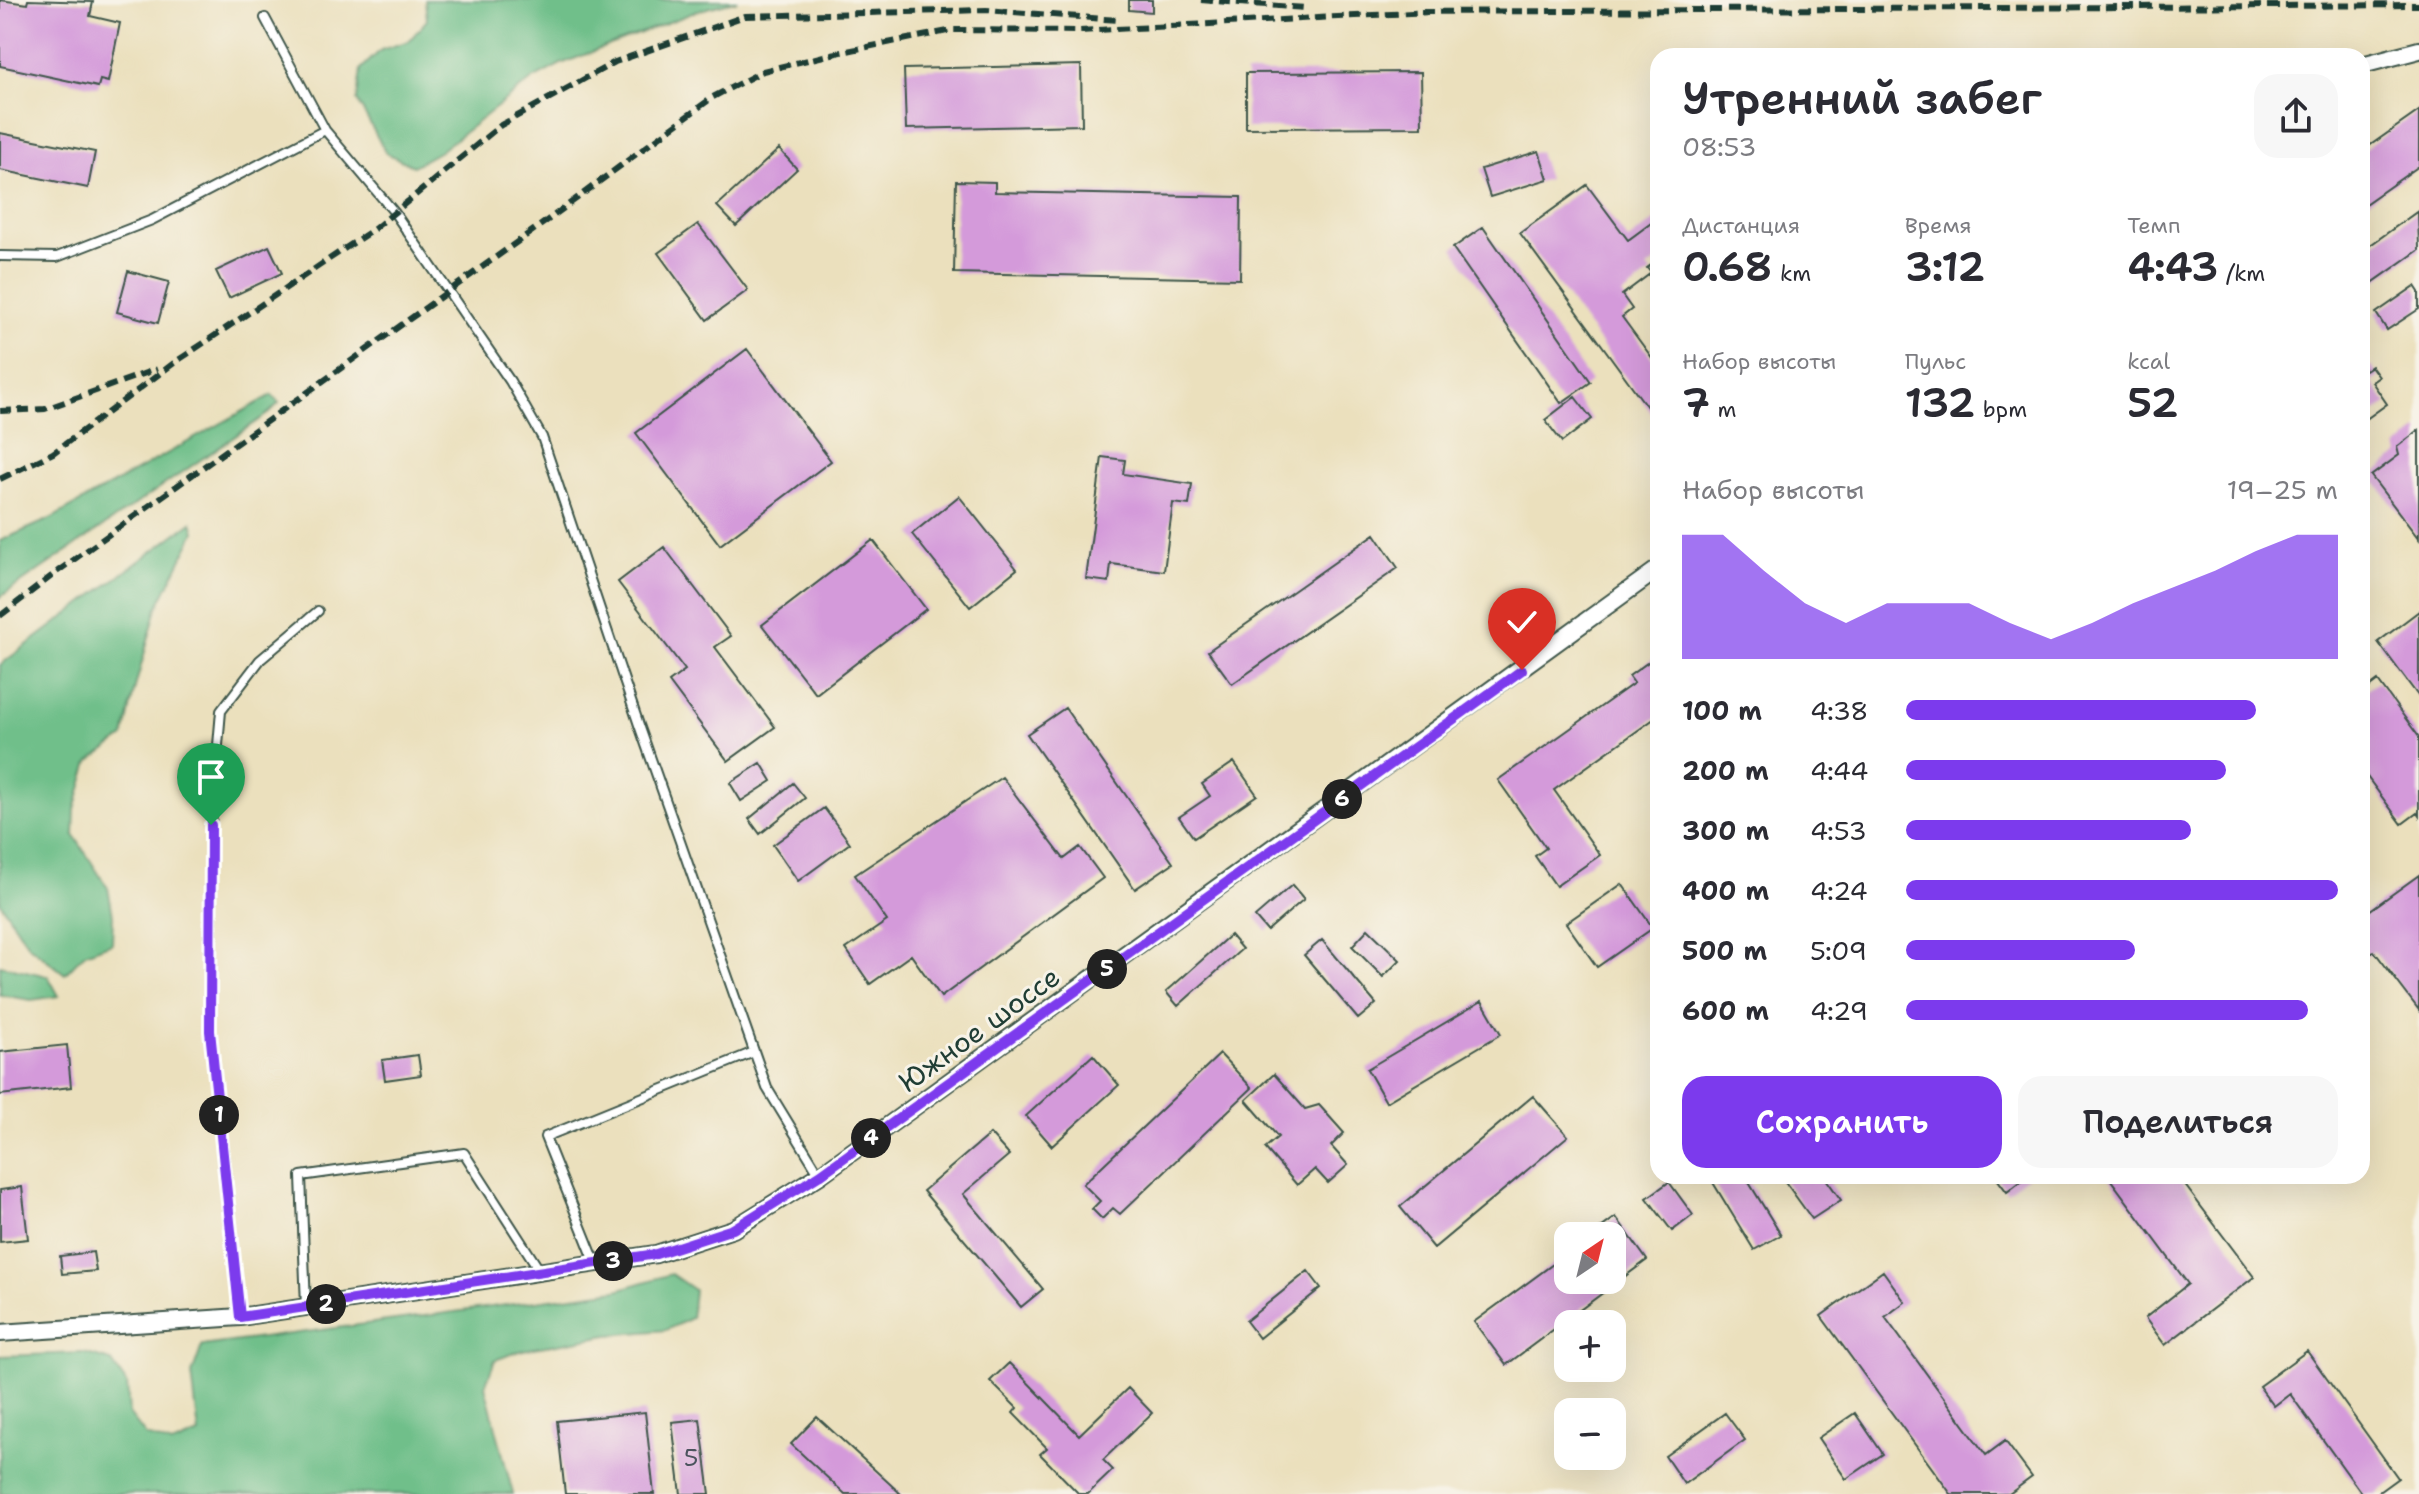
<!DOCTYPE html>
<html lang="ru">
<meta charset="utf-8">
<style>
:root{--surface:#fff;--page:#f7f7f7;--text:#2b2b33;--muted:#7c7c81;--accent:#7c3aed}
body{margin:0;font-family:"Shantell Sans",sans-serif;background:var(--page);color:var(--text);height:100vh;display:flex;flex-direction:column;font-size:30px;white-space:nowrap}
*{box-sizing:border-box;margin:0}
p{font-size:26px;color:var(--muted)}
.icon{flex:none;width:44px;height:44px;fill:none;stroke:currentColor;stroke-width:2;stroke-linecap:round;stroke-linejoin:round}
.map{position:relative;flex:1;overflow:hidden}
.panel{position:absolute;left:1650px;top:48px;width:720px;height:1136px;display:flex;flex-direction:column;background:var(--surface);border-radius:24px;box-shadow:0 8px 32px #0002}
.panel>*{flex:none}
.needle{width:52px;rotate:35deg}
.controls{position:absolute;left:1554px;top:1222px;display:grid;gap:16px}
.controls a{display:grid;place-items:center;width:72px;height:72px;border-radius:16px;background:var(--surface);box-shadow:0 8px 32px #0002;font-size:40px}
.pin{position:absolute;display:grid;place-items:center;width:68px;height:68px;color:#fff;margin:-82px -34px;border-radius:50% 50% 50% 0;rotate:-45deg;box-shadow:0 0 8px #0007}
.pin .icon{rotate:45deg}
.km{position:absolute;width:40px;height:40px;margin:-20px;border-radius:50%;background:#222;color:#fff;font-size:22px;line-height:40px;text-align:center}
.round{display:grid;place-items:center;flex:none;width:84px;height:84px;border-radius:24px;background:var(--page)}
.headline{display:flex;align-items:center;justify-content:space-between;height:136px;padding:0 32px}
h1{font-size:44px;font-weight:600;line-height:60px}
.figures{display:grid;grid-template-columns:repeat(3,1fr);gap:12px;height:136px;padding:8px 32px}
.figures div{display:grid;align-content:center}
.figures b{font-size:40px;font-weight:600}
.figures small{font-size:22px;font-weight:400}
.figures p{font-size:22px}
.chart{height:224px;padding:16px 32px}
.chart p{display:flex;justify-content:space-between}
.chart svg{width:100%;height:144px;margin-top:8px;fill:var(--accent);opacity:.7}
.button{display:flex;gap:16px;margin-top:auto;padding:16px 32px}
.button a{flex:1;height:92px;border-radius:24px;background:var(--accent);color:#fff;font-size:32px;font-weight:600;line-height:92px;text-align:center}
.button a+a{background:var(--page);color:var(--text)}
ul{padding:0 32px;list-style:none;font-size:26px}
li{display:grid;grid-template-columns:128px 96px 1fr;align-items:center;height:60px}
li i{height:20px;border-radius:10px;background:var(--accent)}
.map>svg:first-child{display:block}
.forest{fill:#70bf8a;stroke:#487e5f;stroke-width:2}
.building{fill:#d49ada}
.lines{fill:none;stroke-linecap:round;stroke-linejoin:round}
.lane-casing{stroke:#3e5549;stroke-width:12}
.street-casing{stroke:#3e5549;stroke-width:20}
.lane{stroke:#fff;stroke-width:8}
.street{stroke:#fff;stroke-width:16}
.rail{stroke:#1f3d34;stroke-width:6;stroke-dasharray:12 6;stroke-linecap:butt}
.route-casing{stroke:#fff;stroke-width:16}
.route{stroke:#7c3aed;stroke-width:10}
.labels{text-anchor:middle;stroke-width:6;stroke-linejoin:round;paint-order:stroke}
.number-label{font-size:24px;fill:#4c545e}
.street-label{font-size:28px;fill:#1f3d34;stroke:#f7f3e8}
</style>
<div class="map">
<svg width="2419" height="1494" viewBox="0 0 2419 1494">
<rect width="100%" height="100%" fill="#f7f3e8"/>
<filter id="ink" filterUnits="userSpaceOnUse"><feTurbulence type="fractalNoise" baseFrequency=".0125" numOctaves="2"/><feDisplacementMap in="SourceGraphic" scale="16" xChannelSelector="R" yChannelSelector="G"/><feConvolveMatrix kernelMatrix="1 2 1 2 8 2 1 2 1" color-interpolation-filters="sRGB"/></filter>
<filter id="wash" filterUnits="userSpaceOnUse"><feTurbulence type="fractalNoise" baseFrequency=".006" numOctaves="4" result="noise"/><feDisplacementMap in="SourceGraphic" scale="32" xChannelSelector="R" yChannelSelector="G"/><feGaussianBlur stdDeviation="1.8" result="paint"/><feColorMatrix in="noise" values="0 0 0 0 0 0 0 0 0 0 0 0 0 0 0 0 0 1.4 0 .05"/><feComposite in="paint" operator="in"/></filter>
<g filter="url(#wash)">
<rect width="100%" height="100%" fill="#ebe0bd"/>
<!-- forest -->
<path class="forest" d="M425,0H738L700,10L561,64L533,79L440,151L413,166L386,153L357,100L361,69L381,50L409,41L427,20Z
M272,395L279,403L269,413L0,597V541L50,519Z
M192,522L195,532L157,608L134,691L124,737L89,762L75,809L74,835L108,888L113,915L112,943L85,953L65,974L28,945L0,902V665Z
M0,965L48,976L59,996L31,1000L0,995Z
M671,1274L694,1290L691,1318L666,1330L608,1335L523,1350L495,1360L485,1386L513,1494H0V1356L84,1353L111,1361L127,1384L129,1414L146,1436L172,1445L199,1434L192,1374L202,1346L617,1290Z"/>
<g id="blocks">
<!-- building -->
<path class="building" d="M0,0L27,4L28,0L93,2L90,16L120,23L108,82L100,80L98,87L0,66Z
M1129,0H1152V12L1129,10Z
M1081,65L1082,125L906,129L904,69Z
M1421,72L1422,127L1246,128V73Z
M2419,111V166L2362,206V151Z
M0,133L95,152L88,188L0,170Z
M779,149L797,169L736,226L717,206Z
M1539,151L1548,179L1490,197L1481,169Z
M956,181L995,182V192L1241,197L1240,279L954,273Z
M1587,185L1628,240L1658,218V260L1647,268L1651,273L1622,295L1632,309L1622,317L1658,366V422L1520,233Z
M2418,211L2419,250L2365,288L2362,284V251Z
M698,224L748,290L707,320L658,253Z
M1483,227L1591,382L1561,403L1453,248Z
M269,246L282,273L229,298L216,271Z
M128,271L169,282L158,323L117,312Z
M2415,286L2419,292V309L2387,330L2376,313Z
M747,349L831,461L720,545L636,433Z
M2362,366L2365,370L2371,366L2379,377L2372,382L2387,404L2362,422Z
M1575,397L1592,419L1562,442L1545,420Z
M2419,430V539L2371,476L2399,455L2397,447Z
M1102,457L1125,460L1123,474L1192,484L1189,505L1173,503L1164,571L1111,564L1109,582L1086,579Z
M959,496L1017,569L970,607L912,534Z
M1375,534L1398,568L1232,684L1208,651Z
M873,540L926,609L816,694L762,625Z
M664,547L731,636L715,647L775,727L728,761L669,682L685,670L618,582Z
M2419,611V697L2378,642Z
M1658,655V716L1554,790L1600,855L1556,886L1535,856L1546,848L1498,780L1634,683L1629,676Z
M2378,681L2419,737V816L2417,813L2402,824L2362,770V693Z
M1065,708L1173,863L1135,889L1027,734Z
M1234,762L1257,795L1194,838L1179,817L1210,796L1202,784Z
M761,763L772,781L741,801L730,783Z
M1002,777L1064,859L1080,847L1103,878L941,997L911,955L870,984L846,949L887,921L855,875Z
M793,783L805,798L760,834L749,819Z
M824,808L850,843L798,881L773,845Z
M2419,875V1010L2374,951L2362,959V916Z
M1622,884L1653,928L1597,967L1566,923Z
M1292,885L1304,899L1267,931L1255,917Z
M1368,929L1400,960L1383,977L1352,946Z
M1230,935L1242,949L1178,1006L1166,992Z
M1322,940L1376,1004L1358,1019L1304,955Z
M1482,1001L1501,1034L1386,1102L1367,1069Z
M67,1045L71,1087L0,1095V1052Z
M1220,1054L1252,1088L1120,1214L1113,1208L1102,1219L1092,1209L1100,1201L1083,1184Z
M418,1055L421,1075L385,1080L382,1060Z
M1093,1055L1119,1085L1052,1146L1026,1116Z
M1274,1074L1305,1109L1319,1105L1344,1133L1331,1146L1348,1165L1328,1183L1315,1169L1297,1185L1265,1148L1278,1137L1246,1100Z
M1533,1096L1568,1136L1434,1248L1400,1207Z
M990,1134L1009,1155L963,1194L1043,1289L1021,1307L923,1191Z
M1709,1176H1745L1781,1235L1754,1250Z
M1781,1176H1824L1841,1200L1812,1219Z
M1995,1176H2028L2007,1192Z
M2108,1176H2178L2254,1277L2165,1345L2145,1318L2188,1284Z
M1669,1182L1693,1215L1672,1231L1647,1198Z
M22,1187L28,1239L0,1242V1190Z
M1616,1217L1647,1260L1506,1365L1474,1322L1568,1253V1280H1612V1236H1590Z
M93,1252L96,1271L62,1274L60,1256Z
M1308,1271L1321,1288L1259,1338L1246,1321Z
M1883,1271L1905,1302L1885,1317L1986,1455L2005,1441L2032,1477L2009,1494H1951L1821,1316Z
M2307,1351L2398,1478L2376,1494H2362L2290,1394L2274,1406L2259,1386Z
M1009,1363L1079,1435L1128,1388L1152,1413L1103,1460L1113,1470L1088,1494H1079L1040,1454L1047,1448L1013,1413L1017,1408L990,1381Z
M645,1412L654,1494H565L557,1421Z
M1725,1413L1745,1440L1684,1484L1665,1456Z
M1855,1413L1883,1454L1846,1479L1818,1438Z
M817,1417L901,1494H845L791,1444Z
M700,1419L710,1494H681L672,1422Z"/>
</g>
</g>
<g filter="url(#ink)">
<use href="#blocks" fill-opacity="0" stroke="#3e5549" stroke-width="2"/>
<g class="lines">
<defs>
<path id="lane" d="M265,18L325,130L394,212L510,381L542,437L639,725L767,1088L820,1175
M0,256L57,257L152,220L325,130
M596,1264L545,1137L754,1052
M306,1307L301,1176L464,1153L540,1271
M240,1317L210,1031L211,825L221,711L260,660L318,611"/>
<path id="street" d="M2362,65L2419,50
M0,1333L240,1317L656,1254L733,1229L820,1175L1658,569"/>
</defs>
<!-- lane casing -->
<use href="#lane" class="lane-casing"/>
<!-- street casing -->
<use href="#street" class="street-casing"/>
<!-- lane -->
<use href="#lane" class="lane"/>
<!-- street -->
<use href="#street" class="street"/>
<!-- rail -->
<path class="rail" d="M1201,0L1305,8
M1421,12L2419,5
M0,411L45,409L157,369
M0,479L53,453L174,363L374,229L501,125L615,62L745,16L986,10L1118,20
M0,616L58,571L545,222L713,97L763,71L832,54L953,30L1080,31L1429,12"/>
</g>
</g>
<g class="lines" filter="url(#ink)">
<defs>
<path id="route" d="M211,825L210,1031L240,1317L656,1254L733,1229L820,1175L1522,670"/>
</defs>
<!-- route casing -->
<use href="#route" class="route-casing"/>
<!-- route -->
<use href="#route" class="route"/>
</g>
<g class="labels">
<!-- number labels -->
<g class="number-label">
<text x="691" y="1466">5</text>
</g>
<!-- street labels -->
<g class="street-label">
<text transform="translate(979 1029) rotate(-36)" y="10">Южное шоссе</text>
</g>
</g>
</svg>
<div class="controls">
<a><svg class="needle" viewBox="-14 -14 28 28"><path d="M0-13l5 13h-10z" fill="#e53935"/><path d="M0 13l5-13h-10z" fill="#7c7c81"/></svg></a>
<a>+</a>
<a>−</a>
</div>
<div class="pin" style="left:211px;top:825px;background:#1e9e55"><svg class="icon" aria-label="arrive" viewBox="0 0 24 24"><path d="M6 21V4h12l-3 4 3 4H6"/></svg></div>
<div class="pin" style="left:1522px;top:670px;background:#d93025"><svg class="icon" aria-label="check" viewBox="0 0 24 24"><path d="M5 12l5 5 9-10"/></svg></div>
<b class="km" style="left:219px;top:1115px">1</b>
<b class="km" style="left:326px;top:1304px">2</b>
<b class="km" style="left:613px;top:1261px">3</b>
<b class="km" style="left:871px;top:1138px">4</b>
<b class="km" style="left:1107px;top:969px">5</b>
<b class="km" style="left:1342px;top:799px">6</b>
<section class="panel">
<div class="headline"><div><h1>Утренний забег</h1><p>08:53</p></div><a class="round"><svg class="icon" aria-label="share" viewBox="0 0 24 24"><path d="M12 15V3M7 8l5-5 5 5M5 13v7h14v-7"/></svg></a></div>
<div class="figures">
<div><p>Дистанция</p><b>0.68<small> km</small></b></div>
<div><p>Время</p><b>3:12</b></div>
<div><p>Темп</p><b>4:43<small> /km</small></b></div>
</div>
<div class="figures">
<div><p>Набор высоты</p><b>7<small> m</small></b></div>
<div><p>Пульс</p><b>132<small> bpm</small></b></div>
<div><p>kcal</p><b>52</b></div>
</div>
<div class="chart"><p><span>Набор высоты</span>19–25 m</p>
<svg viewBox="0 0 160 44" preserveAspectRatio="none"><path d="M0 44V6L10 6L20 17L30 27L40 33L50 27L60 27L70 27L80 33L90 38L100 33L110 27L120 22L130 17L140 11L150 6L160 6V44z"/></svg>
</div>
<ul>
<li><b>100 m</b>4:38<i style="width:81%"></i></li>
<li><b>200 m</b>4:44<i style="width:74%"></i></li>
<li><b>300 m</b>4:53<i style="width:66%"></i></li>
<li><b>400 m</b>4:24<i style="width:100%"></i></li>
<li><b>500 m</b>5:09<i style="width:53%"></i></li>
<li><b>600 m</b>4:29<i style="width:93%"></i></li>
</ul>
<div class="button"><a>Сохранить</a><a>Поделиться</a></div>
</section>
</div>
